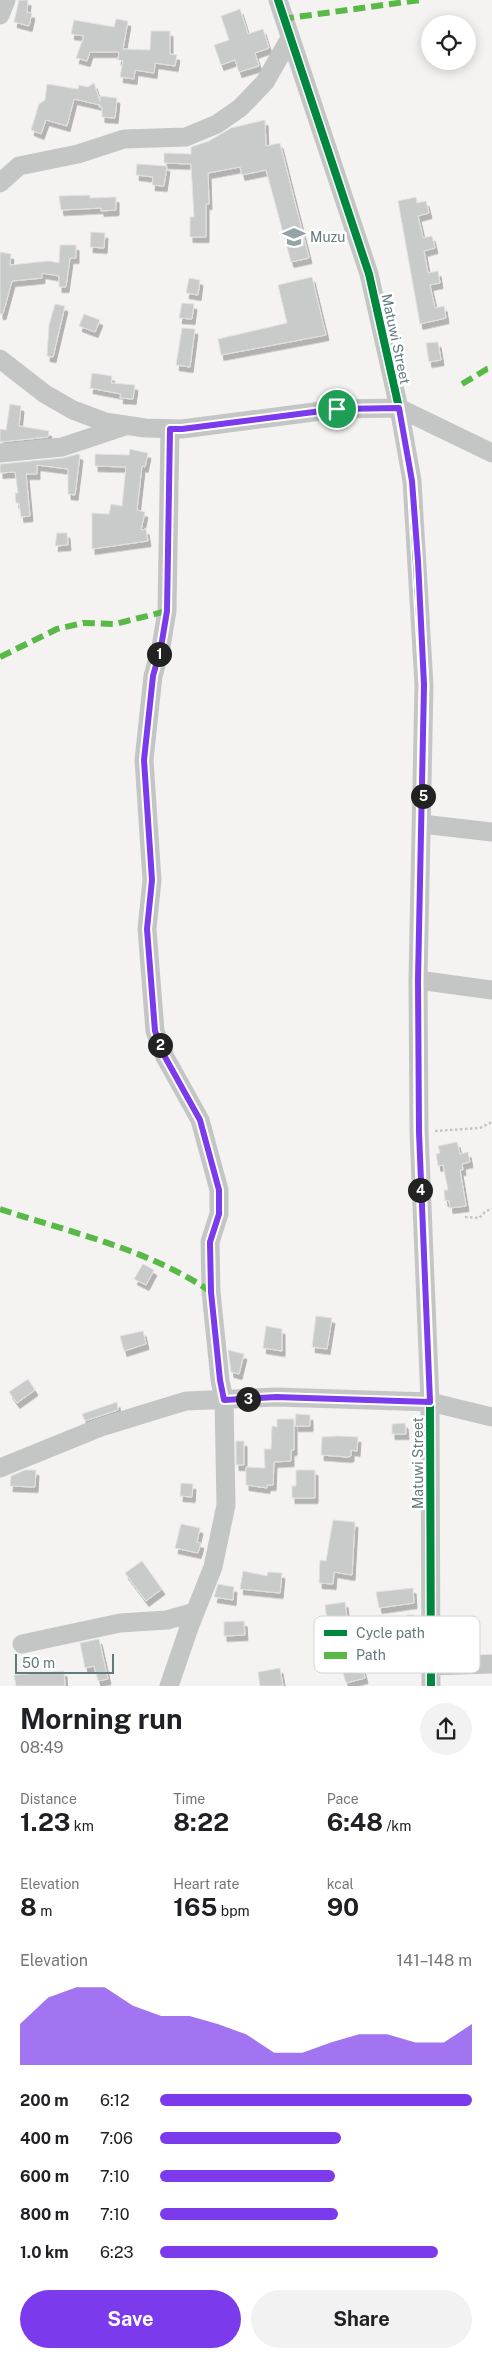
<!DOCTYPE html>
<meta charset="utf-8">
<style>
:root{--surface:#fff;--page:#f2f2f2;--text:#202124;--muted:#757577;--accent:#7c3aed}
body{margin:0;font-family:"Public Sans",sans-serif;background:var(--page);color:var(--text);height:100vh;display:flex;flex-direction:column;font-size:19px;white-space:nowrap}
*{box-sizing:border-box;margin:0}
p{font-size:16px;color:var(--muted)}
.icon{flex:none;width:28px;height:28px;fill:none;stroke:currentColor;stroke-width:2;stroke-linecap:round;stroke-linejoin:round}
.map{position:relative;height:1686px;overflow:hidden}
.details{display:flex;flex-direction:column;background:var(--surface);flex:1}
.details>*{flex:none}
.tools{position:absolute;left:421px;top:15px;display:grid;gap:10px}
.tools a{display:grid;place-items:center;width:55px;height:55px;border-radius:50%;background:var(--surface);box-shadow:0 2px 12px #0003;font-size:25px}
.scale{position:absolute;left:15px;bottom:12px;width:99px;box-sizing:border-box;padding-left:5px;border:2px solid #617a7b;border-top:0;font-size:14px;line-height:18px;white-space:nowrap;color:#617a7b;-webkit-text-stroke:4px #fff;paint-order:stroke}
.pin{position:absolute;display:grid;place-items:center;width:42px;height:42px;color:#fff;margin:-21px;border:2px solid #fff;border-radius:50%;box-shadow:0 1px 5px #0007}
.km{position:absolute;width:25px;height:25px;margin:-12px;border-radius:50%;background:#222;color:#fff;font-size:14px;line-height:25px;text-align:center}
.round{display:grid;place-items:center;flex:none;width:52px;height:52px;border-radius:26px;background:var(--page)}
.head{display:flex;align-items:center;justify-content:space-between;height:85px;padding:0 20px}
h1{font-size:28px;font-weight:700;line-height:38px}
.metrics{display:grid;grid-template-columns:repeat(3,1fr);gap:8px;height:85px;padding:5px 20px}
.metrics div{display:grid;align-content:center}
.metrics b{font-size:25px;font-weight:700}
.metrics small{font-size:14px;font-weight:400}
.metrics p{font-size:14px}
.chart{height:140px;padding:10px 20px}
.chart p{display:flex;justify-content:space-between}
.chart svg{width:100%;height:90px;margin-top:5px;fill:var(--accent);opacity:.7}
.button{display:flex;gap:10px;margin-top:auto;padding:10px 20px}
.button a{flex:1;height:58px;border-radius:30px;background:var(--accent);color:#fff;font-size:20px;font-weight:700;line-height:58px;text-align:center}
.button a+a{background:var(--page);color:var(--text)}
ul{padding:0 20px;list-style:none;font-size:16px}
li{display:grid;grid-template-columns:80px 60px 1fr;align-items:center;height:38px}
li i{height:12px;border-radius:6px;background:var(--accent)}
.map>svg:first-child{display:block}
.building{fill:#c9cbca;stroke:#e3e2e2;filter:url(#shadow)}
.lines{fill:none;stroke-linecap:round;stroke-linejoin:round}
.path{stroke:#c3c5c5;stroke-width:2.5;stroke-dasharray:2.5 2.5;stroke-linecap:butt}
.minor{stroke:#c4c6c6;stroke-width:19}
.quiet{stroke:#58b947;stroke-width:6;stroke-dasharray:12 6;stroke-linecap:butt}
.cycleway-casing{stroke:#fff;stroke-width:11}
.cycleway{stroke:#00873e;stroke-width:8}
.route-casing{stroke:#fff;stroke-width:10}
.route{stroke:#7c3aed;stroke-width:6}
.labels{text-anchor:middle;stroke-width:5;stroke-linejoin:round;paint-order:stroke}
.poi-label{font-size:14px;fill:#617a7b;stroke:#fff;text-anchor:start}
.street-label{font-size:14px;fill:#617a7b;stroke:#fff}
.key{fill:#fff;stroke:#d0d7d7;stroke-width:1}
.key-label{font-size:14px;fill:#617a7b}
</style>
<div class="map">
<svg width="492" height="1686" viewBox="0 0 492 1686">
<defs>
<filter id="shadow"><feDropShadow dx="3" dy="5.5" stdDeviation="0" flood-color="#0004"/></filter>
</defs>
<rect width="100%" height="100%" fill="#f4f3f2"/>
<!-- building -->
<path class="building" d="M19,0H28L27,12L32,13L29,26L14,22Z
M240,9L248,34L263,29L269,48L255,53L259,66L239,72L235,60L221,65L214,45L229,40L221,16Z
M116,19L128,21L123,49L150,50L151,31H170V54L177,55L175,66L155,63L154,73L135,70L134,79L120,77L123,61L118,60L119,52H90L87,61L76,58L84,36L71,34L74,20L114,27Z
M94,83L100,101V96L117,98L115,118L102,117V107H99L100,105L74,99L67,126L46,120L41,134L31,130L39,104L45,100L47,84L78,89L79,85L88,87Z
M265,120L266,146L280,143L309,258L291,262L266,170L242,175L240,167L208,173L209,204H206V237H190V217H194L191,164L164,163V153L191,154V147L209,141L231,128Z
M137,164L167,166L164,186L152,185L153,177L136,175Z
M90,195V198L116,197V210L101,211V208L61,210L59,196Z
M416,197L417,203L426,201L429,213L418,216L423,238L432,236L435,248L424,251L428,273L438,271L440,283L430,285L435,308L444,306L446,318L420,324L398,201Z
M91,232L105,233L104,248L90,247Z
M60,245H76V258H70L66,287H59V276L42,273V278L12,281L3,314H0V252L11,254L10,265L49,261L59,263Z
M312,277L326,335L221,355L218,339L287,323L278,285Z
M189,278L200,280L198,295L186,293Z
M182,303L194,304L192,319L179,318Z
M55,304L65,306L53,357L47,356L49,325Z
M84,314L100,320L95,332L79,326Z
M182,328L195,329L190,367L176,365Z
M438,342L441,360L429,362L426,343Z
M92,373L112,376L111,383L135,385L133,399L120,398L121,394L90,388Z
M10,404L21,406L19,426L49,431L48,437L0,442V429L6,430Z
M130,449L148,453L145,467L142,466L137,510L145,512L141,530L146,529L148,541L92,549V513L109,514L111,504L122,506L126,467L95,466V454L129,455Z
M78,454L80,455L75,495L68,494V469L37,465V474H26L30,516L21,517L19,503H16L15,493H18L15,472L0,473V464L63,458Z
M57,533H67L68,545L55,546Z
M457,1142L460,1154L468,1152L470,1162L462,1164L463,1170H460L466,1206L450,1208L449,1200L445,1201L444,1190H448L443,1165L438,1166L436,1154L440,1153L438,1146Z
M143,1264L154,1270L146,1285L134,1279Z
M316,1316L332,1318L327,1349L312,1347Z
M266,1326L282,1329V1351L263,1348Z
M143,1331L146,1344L124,1351L120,1336Z
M228,1350L244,1354L239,1374L231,1372Z
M28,1379L35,1390L17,1403L9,1392Z
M117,1402L118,1410L85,1421L82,1414Z
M296,1414L310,1415V1426H295Z
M277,1419H294V1450H291V1461L274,1462L273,1485H267V1488L246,1485V1467L265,1468L264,1449H271L272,1426L277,1427Z
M405,1423L406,1434H392V1424Z
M338,1436L358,1437L357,1451L351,1450V1456L348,1457L321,1455L322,1437Z
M236,1441H244V1465H236Z
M25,1470H36L35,1487L10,1486L11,1476Z
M296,1470H315V1498H292V1486H296Z
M181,1483L193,1484L192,1497L180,1496Z
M333,1520L355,1522L352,1575L334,1572L333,1584L319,1583L320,1560L326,1561Z
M181,1524L200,1528L197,1542L201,1543L198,1553L175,1548Z
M142,1561L162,1589L146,1601L125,1573Z
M243,1571L267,1576L268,1572L282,1573L280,1593L240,1589Z
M218,1584L234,1587L233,1600L214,1597Z
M413,1588L414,1603L379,1608L376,1592Z
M345,1602L347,1618L327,1621L325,1605Z
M407,1615H414L415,1658L388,1659V1662L375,1664L368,1643H369L363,1618L382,1616L388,1640H405Z
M244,1621L245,1635L224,1636V1622Z
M99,1639L108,1679L98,1681L94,1666L85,1668L80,1643Z
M362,1666L365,1678L346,1683L342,1669Z
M280,1668L283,1686H260L258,1672Z
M64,1671L65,1686H16L14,1675Z"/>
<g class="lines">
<!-- path -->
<path class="path" d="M435,1131L480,1128L492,1122
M465,1217L479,1218L486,1211L492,1209"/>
<!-- minor -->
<path class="minor" d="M278,0L369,274L399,408L412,481L424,685L418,980L419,1132L430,1402L431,1686
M0,15L6,0
M0,183L19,166L78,154L124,139L186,137L217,124L240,108L265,82L289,40
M0,359L45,394L73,410L105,422L145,428L182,429L337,409L399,408L492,453
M0,453L62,447L125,426
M422,824L492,832
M418,980L492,990
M0,1468L101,1427L186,1401L276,1397L430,1402L492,1417
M22,1644L120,1623L167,1620L195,1612
M431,1666L492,1664
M169,1686L190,1625L213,1567L226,1505L224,1400L220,1380L211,1292L210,1242L219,1214V1190L200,1120L165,1057L155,1031L147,929L152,880L144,760L153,676L161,647L167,611L170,429"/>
<!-- quiet -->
<path class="quiet" d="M282,19L420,0
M462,384L487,369L492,368
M0,657L57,629L83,623L115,624L167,611
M0,1209C71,1233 149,1249 211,1292"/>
<defs>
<path id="cycleway" d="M278,0L369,274L399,408L412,481L424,685L418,980L419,1132L430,1402L431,1686"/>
</defs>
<!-- cycleway casing -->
<use href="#cycleway" class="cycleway-casing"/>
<!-- cycleway -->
<use href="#cycleway" class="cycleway"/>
</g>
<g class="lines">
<defs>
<path id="route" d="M399,408L412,481L418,561L424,685L418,980L419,1132L430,1402L276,1397L224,1400L220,1380L211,1292L210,1242L219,1214V1190L200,1120L165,1057L155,1031L147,929L152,880L144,760L153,676L161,647L167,611L170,429H182L337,409Z"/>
</defs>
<!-- route casing -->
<use href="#route" class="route-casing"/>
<!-- route -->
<use href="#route" class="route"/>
</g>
<!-- icons -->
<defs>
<symbol id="school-bare" viewBox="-9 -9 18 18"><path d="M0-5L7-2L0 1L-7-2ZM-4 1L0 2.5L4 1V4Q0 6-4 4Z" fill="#94a4a5" stroke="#fff" stroke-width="2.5" paint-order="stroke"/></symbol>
</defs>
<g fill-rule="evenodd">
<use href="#school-bare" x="278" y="221" width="32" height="32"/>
</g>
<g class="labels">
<!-- poi labels -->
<g class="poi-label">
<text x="310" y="242">Muzu</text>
</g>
<!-- street labels -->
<g class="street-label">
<text transform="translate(396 339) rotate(78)" y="5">Matuwi Street</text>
<text transform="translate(418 1463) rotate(-90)" y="5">Matuwi Street</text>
</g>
</g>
<!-- legend -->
<rect x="314" y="1616" width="166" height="57" rx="8" class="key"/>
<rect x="324" y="1630" width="23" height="6" fill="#00873e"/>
<rect x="324" y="1652" width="23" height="7" fill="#58b947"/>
<g class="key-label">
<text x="356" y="1638">Cycle path</text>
<text x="356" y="1660">Path</text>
</g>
</svg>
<div class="tools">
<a><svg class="icon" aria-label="locate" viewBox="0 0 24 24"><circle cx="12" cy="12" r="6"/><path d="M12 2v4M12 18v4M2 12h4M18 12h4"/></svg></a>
</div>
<div class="scale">50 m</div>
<div class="pin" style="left:337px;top:409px;background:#1e9e55"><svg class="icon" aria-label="arrive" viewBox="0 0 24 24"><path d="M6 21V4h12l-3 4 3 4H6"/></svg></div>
<b class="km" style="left:159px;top:654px">1</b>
<b class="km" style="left:160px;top:1045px">2</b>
<b class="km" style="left:248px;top:1399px">3</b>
<b class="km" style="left:420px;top:1190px">4</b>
<b class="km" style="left:423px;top:796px">5</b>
</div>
<section class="details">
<div class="head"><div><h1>Morning run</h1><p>08:49</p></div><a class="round"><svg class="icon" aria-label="share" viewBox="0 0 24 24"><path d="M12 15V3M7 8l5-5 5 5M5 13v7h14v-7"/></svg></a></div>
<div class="metrics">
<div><p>Distance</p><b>1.23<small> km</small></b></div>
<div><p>Time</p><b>8:22</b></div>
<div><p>Pace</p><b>6:48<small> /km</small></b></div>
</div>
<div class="metrics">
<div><p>Elevation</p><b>8<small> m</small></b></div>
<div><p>Heart rate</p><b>165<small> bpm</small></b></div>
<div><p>kcal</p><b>90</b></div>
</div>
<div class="chart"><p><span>Elevation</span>141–148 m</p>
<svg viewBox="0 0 160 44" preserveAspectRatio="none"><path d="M0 44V24L10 11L20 6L30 6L40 15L50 20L60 20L70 24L80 29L90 38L100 38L110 33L120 29L130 29L140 33L150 33L160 24V44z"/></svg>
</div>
<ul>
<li><b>200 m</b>6:12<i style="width:100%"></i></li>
<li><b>400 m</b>7:06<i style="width:58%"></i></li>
<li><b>600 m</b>7:10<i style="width:56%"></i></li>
<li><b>800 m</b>7:10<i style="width:57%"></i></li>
<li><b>1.0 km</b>6:23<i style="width:89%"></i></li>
</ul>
<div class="button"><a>Save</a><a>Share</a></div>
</section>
